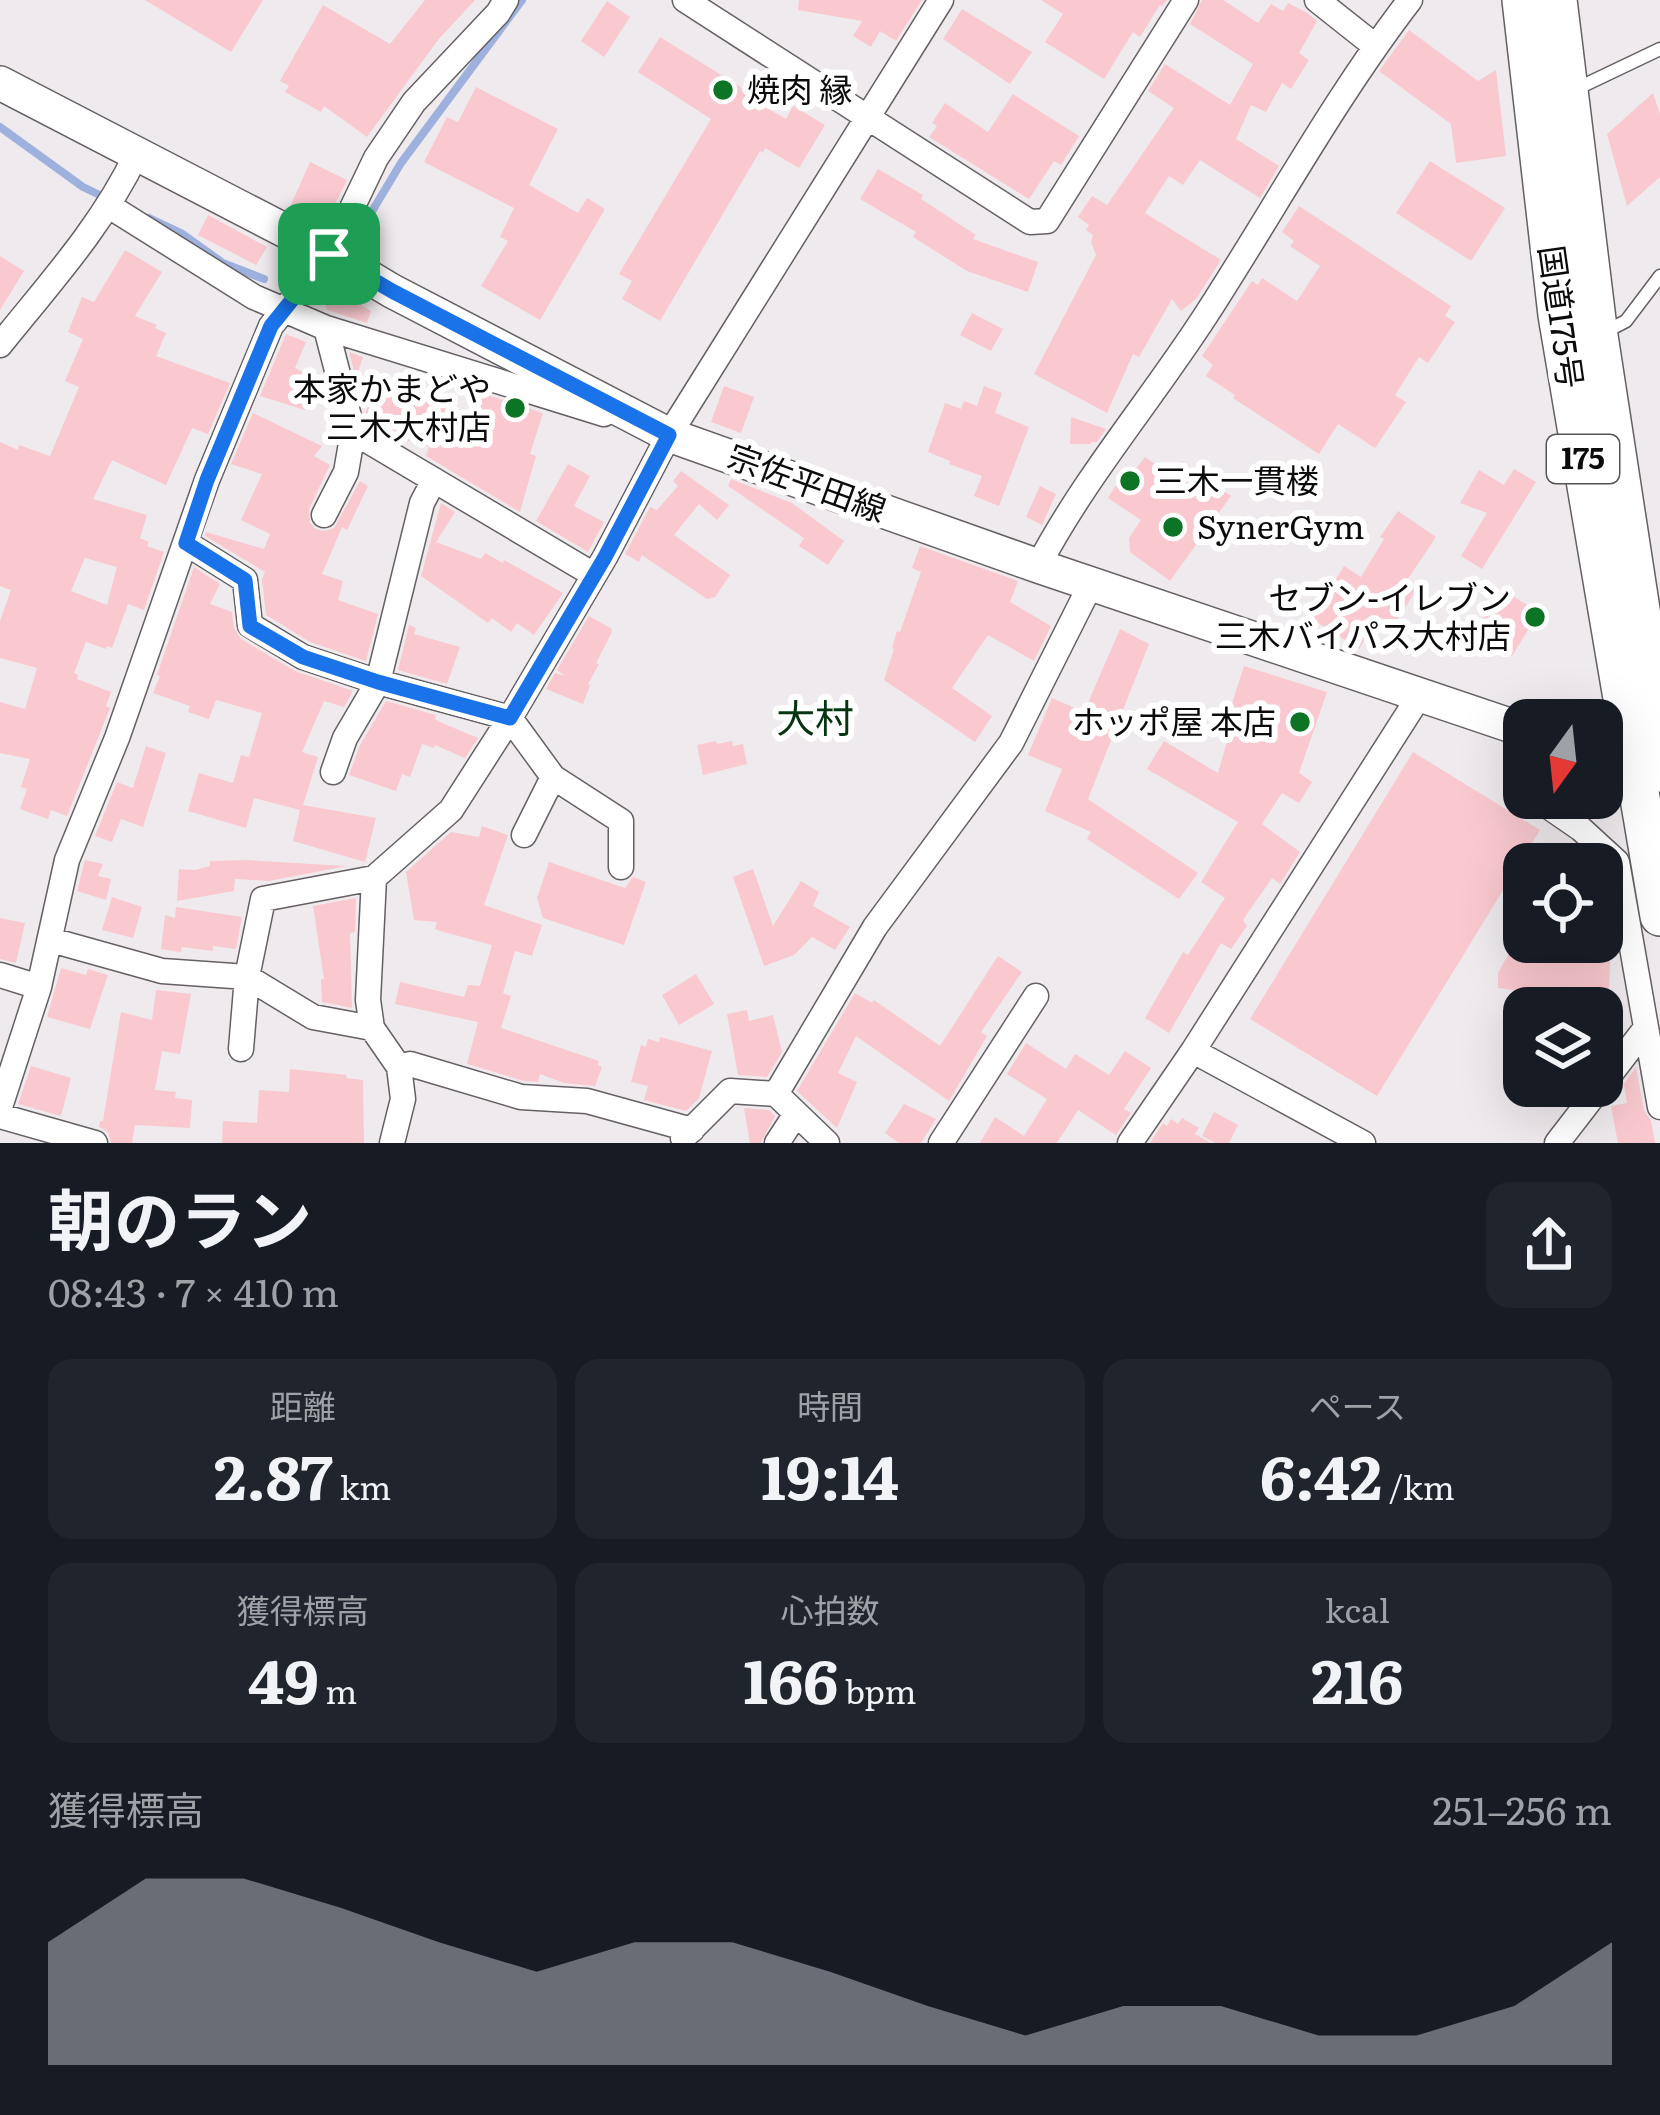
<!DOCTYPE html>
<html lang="ja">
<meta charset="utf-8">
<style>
:root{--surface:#171b24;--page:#20242c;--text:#f1f3f6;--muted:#9ea1a6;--accent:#8c9099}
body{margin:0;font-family:Literata,"Noto Sans JP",serif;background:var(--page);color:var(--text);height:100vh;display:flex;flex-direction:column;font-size:45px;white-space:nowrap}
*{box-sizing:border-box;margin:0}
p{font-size:39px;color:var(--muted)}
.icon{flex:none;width:66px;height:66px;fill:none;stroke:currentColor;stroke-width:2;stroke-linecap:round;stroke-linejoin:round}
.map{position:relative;height:1143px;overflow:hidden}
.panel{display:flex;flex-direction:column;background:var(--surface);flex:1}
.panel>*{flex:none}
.needle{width:78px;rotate:195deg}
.fabs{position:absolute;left:1503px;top:699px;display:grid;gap:24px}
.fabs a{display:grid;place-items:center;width:120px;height:120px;border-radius:24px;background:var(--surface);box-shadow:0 12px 48px #0002;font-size:60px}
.pin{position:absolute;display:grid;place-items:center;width:102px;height:102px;color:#fff;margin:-51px;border-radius:24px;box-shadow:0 6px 18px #0006}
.round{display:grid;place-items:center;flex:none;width:126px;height:126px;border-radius:24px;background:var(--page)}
.summary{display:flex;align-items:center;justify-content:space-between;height:204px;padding:0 48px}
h1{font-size:66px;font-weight:700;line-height:90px}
.stats{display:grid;grid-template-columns:repeat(3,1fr);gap:18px;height:204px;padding:12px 48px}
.stats div{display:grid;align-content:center;border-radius:24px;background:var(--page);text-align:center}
.stats b{font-size:60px;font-weight:700}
.stats small{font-size:33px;font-weight:400}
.stats p{font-size:33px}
.chart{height:336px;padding:24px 48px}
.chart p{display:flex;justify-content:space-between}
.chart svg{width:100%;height:216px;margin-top:12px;fill:var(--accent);opacity:.7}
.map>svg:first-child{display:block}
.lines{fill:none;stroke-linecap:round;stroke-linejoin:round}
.stream{stroke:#9eb1de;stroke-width:8}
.building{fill:#f9c9cf;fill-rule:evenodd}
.service-casing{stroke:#656063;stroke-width:15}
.minor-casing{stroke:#656063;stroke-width:27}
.secondary-casing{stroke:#656063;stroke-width:36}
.trunk-casing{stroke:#656063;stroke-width:42}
.service{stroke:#fff;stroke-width:12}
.minor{stroke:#fff;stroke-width:24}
.secondary{stroke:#fff;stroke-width:33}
.trunk{stroke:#fff;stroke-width:39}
.route-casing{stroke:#fff;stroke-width:24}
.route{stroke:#1a73e8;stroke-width:15}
.poi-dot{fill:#0d7425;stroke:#fff;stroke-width:4.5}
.labels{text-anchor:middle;stroke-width:12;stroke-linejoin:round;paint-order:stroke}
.shield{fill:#fff;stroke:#555455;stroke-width:3}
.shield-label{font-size:30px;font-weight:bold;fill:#0c0b0c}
.poi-label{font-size:33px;fill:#0c0b0c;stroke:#fff;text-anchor:start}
.street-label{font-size:33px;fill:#0c0b0c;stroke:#fff}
.quarter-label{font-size:39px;fill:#06340f;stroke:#fff}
</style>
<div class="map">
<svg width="1660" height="1143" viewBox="0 0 1660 1143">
<rect width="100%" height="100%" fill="#efeaed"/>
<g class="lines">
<!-- stream -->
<path class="stream" d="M0,127L83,187L108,199
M149,218L181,233L223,263L264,279
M350,248L401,163L522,0"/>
</g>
<!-- building -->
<path class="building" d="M145,0H263L231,52Z
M425,0H475L438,40L367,137L324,106L321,112L285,92L289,86L280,81L323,5L390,44Z
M799,0H922L896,41L880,31L871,47L853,36L862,21L798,10Z
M1041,0H1167L1162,6L1160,5L1140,37L1133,32L1104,79L1045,42L1063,14Z
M1202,0H1223L1258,23L1271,4L1283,11L1288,3L1306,12L1317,21L1299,53L1309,60L1291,89L1282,83L1266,112L1251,105L1236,139L1279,166L1260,198L1200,160L1183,185L1169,176L1145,213L1221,260L1196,299L1181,311L1172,299L1139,357L1133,354L1107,413L1034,374L1096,255L1091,242L1093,235L1086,230L1089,225L1078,217L1092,196L1107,205L1174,108L1148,91L1165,64L1230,105L1253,64L1190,24Z
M607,1L630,17L604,57L581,41Z
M962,9L1032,52L1010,84L943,39Z
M1409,30L1478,81L1496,70L1506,156L1456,163L1451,124L1379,71Z
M660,37L755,96L753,100L786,119L793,106L825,125L799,168L765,148L763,153L760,151L660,321L622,299L632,281L619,274L711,119L638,72Z
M476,87L558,129L529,185L578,213L587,198L605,209L540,320L481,286L508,241L500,237L514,208L424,162L447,117L458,122Z
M1653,93L1660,114V177L1627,206L1607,134Z
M1013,94L1079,136L1061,165L1054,161L1029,199L929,137L937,126L932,123L945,103L988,132Z
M1430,161L1505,208L1471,261L1396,213Z
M310,162L347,180L324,227L289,209Z
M878,169L923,195L921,199L976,235L973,239L1038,262L1028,292L967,271L913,237L916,232L860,199Z
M1299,206L1451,306L1445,316L1455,322L1428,363L1419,357L1395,395L1406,402L1375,448L1338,424L1319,454L1233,398L1235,395L1206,376L1213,365L1202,356L1252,281L1258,285L1262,278L1297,301L1320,266L1290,246L1294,241L1282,232Z
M208,215L267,247L256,265L198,235Z
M125,250L162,272L135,316L157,325L155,328L166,333L156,356L230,383L208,434L192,428L166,485L112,460L93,499L147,515L140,538L149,542L147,546L164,552L144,610L128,604L112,648L107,646L106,649L86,642L74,673L78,675L77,679L111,692L106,706L110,708L67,816L51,810L48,819L20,809L27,789L21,787L30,759L0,753V702L25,709L37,668L0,658V621L11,590L0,586V442L18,450L19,445L50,456L79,387L65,381L83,339L68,332L82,297L94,302ZM85,558L117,567L107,605L71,591Z
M0,256L24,271L0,310Z
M327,284L371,311L367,323L327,310L322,290Z
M972,313L1003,329L991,351L960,335Z
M286,334L306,342L295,368L321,382L305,410L260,396Z
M349,352L363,357L356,378L403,393L469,412L475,391L543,413L530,454L536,456L520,512L426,456L429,447L393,436L375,426L377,418L365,414L369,403L362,401Z
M724,386L754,397L741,433L711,422Z
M984,386L1002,393L995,413L1029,427L999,506L974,496L982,476L949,464L950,461L928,452L945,403L961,409L964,401L977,406Z
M253,413L322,446L314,456L330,465L309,509L310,523L316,529L324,531L334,528L360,481L368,486L347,530L342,527L322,574L343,581L338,600L378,614L366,661L310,642L266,615L262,580L265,572L205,536L206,532L264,549L270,534L241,520L262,474L231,464Z
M1071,417L1106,429L1097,442H1091V444H1070Z
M1145,457L1172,476L1182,461L1231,496L1170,581L1130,552L1129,538L1141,520L1108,498L1127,468L1134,471Z
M568,464L590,476L574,506L604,522L588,552L536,521Z
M1514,469L1536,482L1482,569L1461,556L1487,513L1460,503L1479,470L1504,485Z
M681,471L729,505L717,520L699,504L674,535L730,575L715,597L707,599L642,555L639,562L625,554L650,507L657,510L678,486L673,481Z
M731,479L792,503L844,541L828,565L799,546L804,538L728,486Z
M1040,486L1056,494L1042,525L1026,517Z
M441,503L455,512L436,542L481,559L485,553L503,563L504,560L563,593L534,635L517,623L511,632L492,618L488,623L421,576Z
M1398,511L1436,537L1407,580L1418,587L1390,632L1375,622L1359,649L1312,619L1344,566L1361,577L1384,539L1380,537Z
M920,546L1018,581L1010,602L1051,626L1034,661L988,635L952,688L992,716L975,742L884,680L894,649L892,648L897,631L900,632L921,572L912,568Z
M194,567L220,584L210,604L232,612L234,628L241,639L295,671L353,691L344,707L324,701L302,752L318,757L303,805L376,818L365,862L293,841L300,810L254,798L246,828L188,811L199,773L233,783L241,755L249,757L262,713L216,700L209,719L188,712L190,706L153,693L160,676L157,675Z
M1501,589L1539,612L1512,656L1474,632Z
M589,616L612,629L611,634L596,663L599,664L588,684L590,685L583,704L546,689L555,673L565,676L557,670Z
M409,625L416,628L414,634L460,647L447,684L398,670Z
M1120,629L1149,644L1088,799L1198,873L1179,899L1087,839L1091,832L1045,811L1062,769L1028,755L1052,698L1084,712Z
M1244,666L1327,692L1299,773L1312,782L1299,803L1282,793L1262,824L1300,852L1280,884L1272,878L1243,920L1247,926L1231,949L1221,943L1169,1033L1145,1018L1183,952L1188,955L1225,898L1201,882L1238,822L1147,769L1164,741L1218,773L1233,721L1227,719Z
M386,701L436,715L435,719L442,723L478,738L465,758L435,745L434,748L422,744L410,777L402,774L396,791L349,775L360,745Z
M716,741L717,744L732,741L733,746L743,744L747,764L703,775L697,745Z
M146,746L166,753L143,827L121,819L112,842L95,836L117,782L133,788Z
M1413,752L1540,830L1377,1096L1250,1019Z
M482,826L508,835L484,905L542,925L532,956L515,951L503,993L511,996L501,1028L599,1061L598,1065L602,1067L595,1086L564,1083L540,1074L538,1082L524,1081L467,1064L478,1022L395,1004L400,982L464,997L468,985L480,986L492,945L440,931L435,929L437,922L414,920L406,872L451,832L479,837Z
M85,860L103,864L98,876L111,879L106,900L77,891Z
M245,860L311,864L347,866L269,881L235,879L234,891L177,901L179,869L195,870L210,866V861Z
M549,862L625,888L633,877L646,882L624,945L543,918L537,898Z
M753,869L773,926L801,881L819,892L813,906L850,927L835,950L812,937L794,955L764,966L733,877Z
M112,897L142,907L133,938L102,930Z
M356,898L355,932L350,933L352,1008L322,1002L321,979H324L313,906Z
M176,907L242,917L236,949L213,946V951L182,947L181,952L161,949L165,915L175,918Z
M0,918L25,923L16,963L0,959Z
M1515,942H1611L1609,988L1589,999L1498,988V973Z
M998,956L1022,972L981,1032L987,1036L949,1101L856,1036L838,1073L857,1082L837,1128L797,1091L855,993L872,1003L874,1000L940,1046Z
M61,968L86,975L88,969L108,975L90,1029L47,1017Z
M696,974L714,1004L679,1025L662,995Z
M156,990L191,994L180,1054L162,1051L155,1090L176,1092L175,1098L192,1100L190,1128L135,1125L132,1143H111L108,1132L99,1127L100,1121H103L121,1012L152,1020Z
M747,1010L749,1021L773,1015L782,1052L767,1077L738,1075L727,1014Z
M660,1037L712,1051L699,1098L686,1111L644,1100L648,1086L631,1082L641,1045L646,1047L648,1039L659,1042Z
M1026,1043L1066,1069L1075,1054L1109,1075L1125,1051L1151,1068L1124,1109L1131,1113L1116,1135L1078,1110L1057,1143H980L995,1117L1024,1136L1047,1099L1007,1074Z
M31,1066L71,1078L61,1116L18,1104Z
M1636,1067L1644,1110L1651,1121L1655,1143H1618L1611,1106L1627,1103L1624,1084Z
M290,1069L347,1075L346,1078L363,1080L364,1143H222L223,1121L257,1123L259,1090L289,1092Z
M904,1104L936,1119L921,1143H899L885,1133Z
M744,1108L769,1110L775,1116L761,1143H750Z
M1214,1112L1238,1125L1229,1143H1215L1202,1136Z
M1182,1118L1199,1128L1195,1134L1211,1143H1150L1163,1123L1167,1126L1171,1119L1178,1124Z"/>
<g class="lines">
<defs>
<path id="service" d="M1574,90L1660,49
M1603,333L1626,321L1660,276"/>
<path id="minor" d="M685,0L1030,222L1047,221L1186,0
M1317,0L1375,46
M109,206L254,297L326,328L604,414
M0,345C49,284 102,226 136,155
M353,432L594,575
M324,515L346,472L353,432L326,328
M186,543L245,580L250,625L303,657L378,682L510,718L553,777L524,835
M1038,566C1085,477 1151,400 1206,315C1274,210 1334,99 1410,0
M333,772L345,738L378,682L422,503L434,480
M553,777L621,821V867
M1536,798L1581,829L1617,862L1660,1107
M51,940L162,971L247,977L313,1017L372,1028
M0,975L39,987
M241,1049L247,977L263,899L374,878
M1193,1051L1363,1143
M399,1067L410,1064L521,1097L587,1101L692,1130
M1602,1085L1645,1029
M776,1094L875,927L1011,743L1092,582
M0,1107L39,987L67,860L117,738L207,480L271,326L330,254L376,158L414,102L498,13L506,0
M0,1116L95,1143
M683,1138L730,1091L776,1094L827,1143
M392,1143L403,1099L399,1067L372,1028L368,1000L374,878L451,810L510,718L605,557L669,435L941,0
M777,1143L796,1114
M941,1143L1036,996
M1130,1143L1193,1051L1420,695
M1557,1143L1601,1086"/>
<path id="secondary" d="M0,83L330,254L392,291L669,435L1038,566L1524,730
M1602,755L1660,775"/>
<path id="trunk" d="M1522,0L1558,315L1660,916
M1557,0L1598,336L1660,740"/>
</defs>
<!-- service casing -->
<use href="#service" class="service-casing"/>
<!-- minor casing -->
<use href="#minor" class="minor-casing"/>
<!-- secondary casing -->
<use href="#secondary" class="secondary-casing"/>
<!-- trunk casing -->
<use href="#trunk" class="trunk-casing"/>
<!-- service -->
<use href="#service" class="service"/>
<!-- minor -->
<use href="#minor" class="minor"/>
<!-- secondary -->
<use href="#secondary" class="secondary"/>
<!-- trunk -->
<use href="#trunk" class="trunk"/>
</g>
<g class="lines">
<defs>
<path id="route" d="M329,254L392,291L669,435L605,557L510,718L378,682L303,657L250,626L245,580L186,543L207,480L271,326Z"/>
</defs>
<!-- route casing -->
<use href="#route" class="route-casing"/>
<!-- route -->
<use href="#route" class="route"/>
</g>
<!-- markers -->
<g class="poi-dot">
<circle cx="723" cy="90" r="12"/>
<circle cx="515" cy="408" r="12"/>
<circle cx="1130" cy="481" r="12"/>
<circle cx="1173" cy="527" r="12"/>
<circle cx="1535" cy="617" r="12"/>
<circle cx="1300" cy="722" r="12"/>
</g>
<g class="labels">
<!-- shield labels -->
<rect class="shield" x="1547" y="435" width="72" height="48" rx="9"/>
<g class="shield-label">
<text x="1583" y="469">175</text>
</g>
<!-- poi labels -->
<g class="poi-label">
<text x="747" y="102">焼肉 縁</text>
<text x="491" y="401" text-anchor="end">本家かまどや<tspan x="491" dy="38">三木大村店</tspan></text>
<text x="1154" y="493">三木一貫楼</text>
<text x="1197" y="539">SynerGym</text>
<text x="1511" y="610" text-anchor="end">セブン-イレブン<tspan x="1511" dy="38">三木バイパス大村店</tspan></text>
<text x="1276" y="734" text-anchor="end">ホッポ屋 本店</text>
</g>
<!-- street labels -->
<g class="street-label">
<text transform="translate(1561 317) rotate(82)" y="12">国道175号</text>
<text transform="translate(807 483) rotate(20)" y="12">宗佐平田線</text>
</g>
<!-- quarter labels -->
<g class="quarter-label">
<text x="815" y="733">大村</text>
</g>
</g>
</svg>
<div class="fabs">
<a><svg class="needle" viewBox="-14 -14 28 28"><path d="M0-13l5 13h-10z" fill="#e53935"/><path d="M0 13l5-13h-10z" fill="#9ea1a6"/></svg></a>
<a><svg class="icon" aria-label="locate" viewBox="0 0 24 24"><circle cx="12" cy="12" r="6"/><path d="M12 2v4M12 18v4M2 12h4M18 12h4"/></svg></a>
<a><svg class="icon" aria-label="layers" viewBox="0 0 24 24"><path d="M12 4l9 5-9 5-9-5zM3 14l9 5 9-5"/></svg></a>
</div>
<div class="pin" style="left:329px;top:254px;background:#1e9e55"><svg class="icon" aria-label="arrive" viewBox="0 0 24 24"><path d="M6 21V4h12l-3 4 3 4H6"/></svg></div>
</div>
<section class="panel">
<div class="summary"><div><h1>朝のラン</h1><p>08:43 · 7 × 410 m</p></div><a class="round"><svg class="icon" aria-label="share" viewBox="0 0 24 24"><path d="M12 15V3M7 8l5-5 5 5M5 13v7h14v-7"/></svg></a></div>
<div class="stats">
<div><p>距離</p><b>2.87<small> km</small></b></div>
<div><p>時間</p><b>19:14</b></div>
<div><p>ペース</p><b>6:42<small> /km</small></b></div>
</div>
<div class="stats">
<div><p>獲得標高</p><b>49<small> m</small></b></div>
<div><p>心拍数</p><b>166<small> bpm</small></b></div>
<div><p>kcal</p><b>216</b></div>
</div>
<div class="chart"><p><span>獲得標高</span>251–256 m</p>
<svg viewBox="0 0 160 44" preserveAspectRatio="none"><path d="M0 44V19L10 6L20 6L30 12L40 19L50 25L60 19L70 19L80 25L90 32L100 38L110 32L120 32L130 38L140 38L150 32L160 19V44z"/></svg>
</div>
</section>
